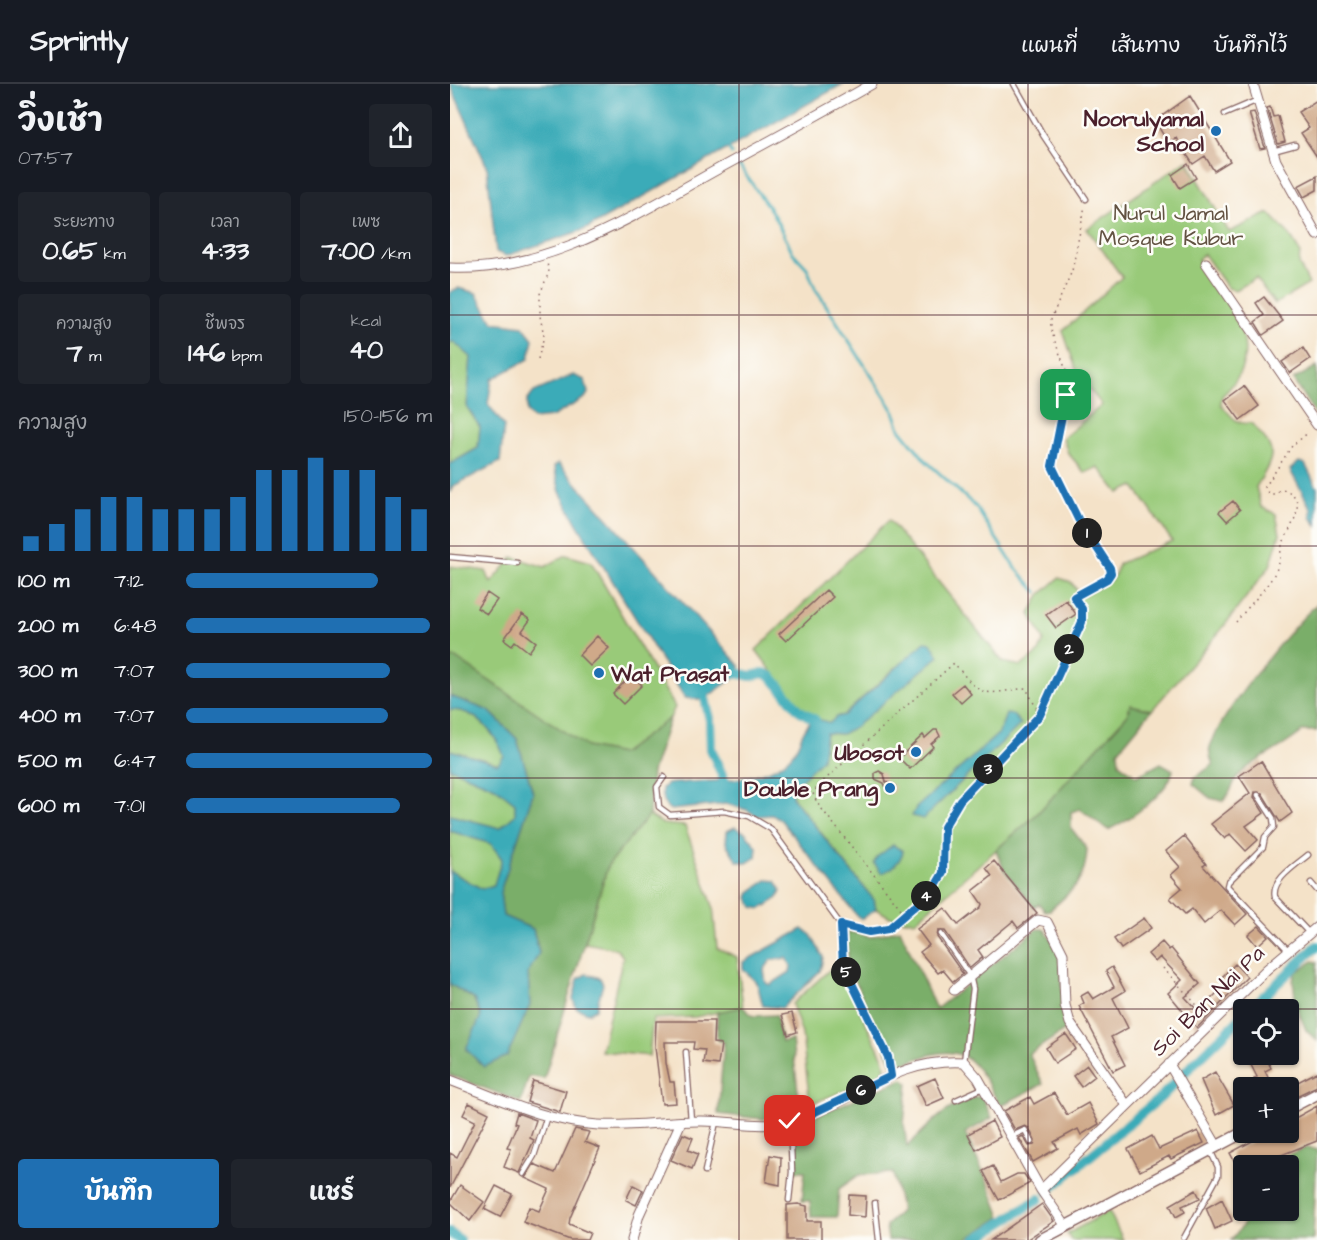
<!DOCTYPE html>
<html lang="th">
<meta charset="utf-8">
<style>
:root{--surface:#171b24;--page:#20242c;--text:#f1f3f6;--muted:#9ea1a6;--line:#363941;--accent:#1f6fb2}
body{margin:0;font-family:"Architects Daughter","Playpen Sans Thai",sans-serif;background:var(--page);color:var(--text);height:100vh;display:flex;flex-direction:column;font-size:22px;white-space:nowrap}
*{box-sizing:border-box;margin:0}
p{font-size:20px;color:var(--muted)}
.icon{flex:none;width:33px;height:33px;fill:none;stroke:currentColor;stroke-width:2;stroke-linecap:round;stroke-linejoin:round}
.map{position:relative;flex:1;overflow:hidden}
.sheet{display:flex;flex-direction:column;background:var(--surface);width:450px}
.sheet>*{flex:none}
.fabs{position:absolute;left:783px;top:915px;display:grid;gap:12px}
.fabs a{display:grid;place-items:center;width:66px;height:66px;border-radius:6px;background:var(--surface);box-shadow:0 2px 4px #0004;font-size:30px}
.pin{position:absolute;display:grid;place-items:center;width:51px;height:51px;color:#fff;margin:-26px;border-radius:12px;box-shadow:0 3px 9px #0006}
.km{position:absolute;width:30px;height:30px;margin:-15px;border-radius:50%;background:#222;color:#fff;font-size:16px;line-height:30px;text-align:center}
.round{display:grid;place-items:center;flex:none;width:63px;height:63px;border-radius:6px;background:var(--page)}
.head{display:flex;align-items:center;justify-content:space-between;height:102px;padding:0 18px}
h1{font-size:33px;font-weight:700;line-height:45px}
.stats{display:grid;grid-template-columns:repeat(3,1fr);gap:9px;height:102px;padding:6px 18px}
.stats div{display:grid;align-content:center;border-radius:6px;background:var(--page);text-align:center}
.stats b{font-size:26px;font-weight:700}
.stats small{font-size:16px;font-weight:400}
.stats p{font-size:16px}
.chart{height:168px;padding:12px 18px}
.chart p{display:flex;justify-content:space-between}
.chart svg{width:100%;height:108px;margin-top:6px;stroke:var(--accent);stroke-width:6}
.button{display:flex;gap:12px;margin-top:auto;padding:12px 18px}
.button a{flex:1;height:69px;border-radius:6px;background:var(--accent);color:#fff;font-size:24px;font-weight:700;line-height:69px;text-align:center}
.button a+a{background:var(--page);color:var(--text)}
ul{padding:0 18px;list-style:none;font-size:20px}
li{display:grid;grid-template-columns:96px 72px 1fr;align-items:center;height:45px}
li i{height:15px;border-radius:8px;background:var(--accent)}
header{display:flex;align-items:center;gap:36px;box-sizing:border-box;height:84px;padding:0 30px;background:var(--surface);border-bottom:2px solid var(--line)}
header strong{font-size:28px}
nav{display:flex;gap:33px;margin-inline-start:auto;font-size:21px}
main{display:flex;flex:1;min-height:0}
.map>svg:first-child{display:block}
.green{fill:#99ca79;stroke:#727452;stroke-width:1.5}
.forest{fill:#7aae69;stroke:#62664a;stroke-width:1.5}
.water{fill:#3babb8;stroke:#426572;stroke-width:1.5;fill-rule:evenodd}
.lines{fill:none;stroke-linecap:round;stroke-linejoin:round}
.stream{stroke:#3babb8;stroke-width:3}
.canal{stroke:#3babb8;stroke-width:10}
.building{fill:#cfa989}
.service-casing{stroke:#866362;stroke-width:7}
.minor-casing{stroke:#866362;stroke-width:11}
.tertiary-casing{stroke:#866362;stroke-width:13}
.path{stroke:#866362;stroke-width:1.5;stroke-dasharray:1.5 4.5;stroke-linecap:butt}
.service{stroke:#fff;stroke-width:4.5}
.minor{stroke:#fff;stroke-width:9}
.tertiary{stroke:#fff;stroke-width:10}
.route-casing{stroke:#fff;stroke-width:12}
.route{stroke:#1f6fb2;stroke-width:8}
.grid{fill:none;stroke:#4a1f2b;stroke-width:1.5;stroke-opacity:0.55}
.poi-dot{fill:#1f6fb2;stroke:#fdfcf7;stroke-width:2}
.labels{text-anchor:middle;stroke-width:5;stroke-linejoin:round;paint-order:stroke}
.poi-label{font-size:22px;font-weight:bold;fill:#4a1f2b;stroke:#fdfcf7;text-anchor:end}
.park-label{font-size:22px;fill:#625242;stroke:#fdfcf7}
.street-label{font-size:22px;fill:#4a1f2b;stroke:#fdfcf7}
</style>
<header>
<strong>Sprintly</strong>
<nav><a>แผนที่</a><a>เส้นทาง</a><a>บันทึกไว้</a></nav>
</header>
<main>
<section class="sheet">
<div class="head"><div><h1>วิ่งเช้า</h1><p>07:57</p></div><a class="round"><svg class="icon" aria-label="share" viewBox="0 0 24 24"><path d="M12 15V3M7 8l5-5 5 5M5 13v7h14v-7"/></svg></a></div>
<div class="stats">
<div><p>ระยะทาง</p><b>0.65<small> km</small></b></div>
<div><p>เวลา</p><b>4:33</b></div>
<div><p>เพซ</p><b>7:00<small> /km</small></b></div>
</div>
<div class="stats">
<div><p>ความสูง</p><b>7<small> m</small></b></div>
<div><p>ชีพจร</p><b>146<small> bpm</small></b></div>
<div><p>kcal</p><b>40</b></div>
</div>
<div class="chart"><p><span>ความสูง</span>150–156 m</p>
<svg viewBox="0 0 160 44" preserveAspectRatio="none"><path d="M5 44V38M15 44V33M25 44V27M35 44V22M45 44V22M55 44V27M65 44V27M75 44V27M85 44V22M95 44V11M105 44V11M115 44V6M125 44V11M135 44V11M145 44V22M155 44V27"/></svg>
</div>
<ul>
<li><b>100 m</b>7:12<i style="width:78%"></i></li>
<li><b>200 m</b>6:48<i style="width:99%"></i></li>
<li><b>300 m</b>7:07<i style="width:83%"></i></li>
<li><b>400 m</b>7:07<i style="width:82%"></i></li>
<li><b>500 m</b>6:47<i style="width:100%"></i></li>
<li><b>600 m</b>7:01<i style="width:87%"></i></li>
</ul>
<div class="button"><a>บันทึก</a><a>แชร์</a></div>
</section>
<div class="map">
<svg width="867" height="1156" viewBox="0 0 867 1156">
<rect width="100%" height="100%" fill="#fdfcf7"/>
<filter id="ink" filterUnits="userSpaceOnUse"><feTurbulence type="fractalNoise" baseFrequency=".0167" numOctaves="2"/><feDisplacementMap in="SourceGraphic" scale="12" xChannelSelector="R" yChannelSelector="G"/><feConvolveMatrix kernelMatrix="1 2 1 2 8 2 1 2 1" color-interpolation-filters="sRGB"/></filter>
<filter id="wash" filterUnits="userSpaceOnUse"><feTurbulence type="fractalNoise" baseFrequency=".008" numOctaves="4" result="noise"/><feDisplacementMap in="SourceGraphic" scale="24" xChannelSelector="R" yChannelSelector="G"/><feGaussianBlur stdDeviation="1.35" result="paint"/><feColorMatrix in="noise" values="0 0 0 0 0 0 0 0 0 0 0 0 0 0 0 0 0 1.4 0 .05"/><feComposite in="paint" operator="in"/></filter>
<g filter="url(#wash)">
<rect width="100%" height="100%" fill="#f4e2c8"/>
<!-- green -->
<path class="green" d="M737,76L779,148L819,129L839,150L850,168L849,180L859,200L825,220L806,194L786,206L778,204L754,170L748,175C777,219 823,265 772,312L771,320C781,331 786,342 801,339C828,367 826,370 806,403L811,423L826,430L830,450L820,482L771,546L702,626L680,621L678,631L587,730L465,837L442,834L426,825L424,816L342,712L343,704L372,675L376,649L392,650L446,583L394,631L386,633L380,640C353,636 322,586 306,566L439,436L553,578L571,582L589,568L594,556L580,530L590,511L609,494L621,498L631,512C646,504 667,499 668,480L722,457L684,402L669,409L648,383L635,389L618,369L613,354L652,321L628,291L613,247L672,193L637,145Z
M0,258H4L21,273L17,323L30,343L28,364L0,380Z
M116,471L141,478L225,623L220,634L171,670L136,663L4,573L0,577V482L36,487L41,499L63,473L95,483Z
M0,626C26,624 46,651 55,672L49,680L0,666Z
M0,684L45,703L65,719V731L50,744L0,731Z
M199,731L213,740L235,742L263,822L267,864L287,873L293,923L245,933L203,935L199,972L151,967L173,873L167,865L135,859L158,781Z
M0,747L42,760L52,775L44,801L32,805L0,787Z
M387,879L434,976L435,986L429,994L360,1020L352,950L342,920Z
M659,1127L673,1156H621L617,1150Z"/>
<!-- forest -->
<path class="forest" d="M867,282V333L843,296Z
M867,520V647H853C834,664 805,675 790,690C782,697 783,708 773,717L760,714L743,700L745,693L763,681C761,675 758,669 760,663C772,627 838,547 867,520Z
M4,573L137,663L171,670L220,634L202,688L199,731L158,781L94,995L79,992L71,1018L0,991V900L24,915L31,932L16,965L80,921L78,889L89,868L83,845L53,832L50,808L83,709L67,655L39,627L0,612V577Z
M680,621L702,626L668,667L669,679L687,692L711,679L723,686C718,710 679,736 658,746L630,725L621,728V744L637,765C636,797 623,806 600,826L595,827L589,820L584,823L554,786L546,766L587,730L677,631Z
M450,845L486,925L587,845H595C599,853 607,861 609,870C615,895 609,920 617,945L579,970L593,1000L550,1022C518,960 508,959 444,983L398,881L397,847L420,853Z
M863,877L867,878V957L856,946L846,922L843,896L846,888Z
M293,923L303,932L326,931L332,958L342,956L350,1025L313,1035L268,1030L274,958L267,956V928Z
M453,995L458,999L454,1040L457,1063C481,1039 498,1019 532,1012L542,1034L515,1049L539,1101L551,1133L516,1156H438L436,1142L451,1126L443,1089L409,1091L389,1105L387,1133H361L360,1117H352L355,1087H346L345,1040Z
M858,1063L867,1066L863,1156H781L793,1141L796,1127L838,1126V1082L811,1081Z"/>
<!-- water -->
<path class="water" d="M0,0H393L136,145L56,172L46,168L37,83Z
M8,204L26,209L43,238L73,242L83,255L79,275L42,295L38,320L54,342L50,378L3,402L0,409V380L28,364L30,343L17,323L21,273L4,258H0V208Z
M123,291L135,296L138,309L135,314L102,333L83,335L77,328V317L84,308Z
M849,378L855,380L867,404V442L861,433V425L840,386Z
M108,379L290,582L289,590L253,616L235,614L127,440L110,408L104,383Z
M475,558L481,559L489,572L405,643L392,650L376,649L372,675L343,704L342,713L424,816L426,825L412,835L408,833L330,735L322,731L307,732L297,726L276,720L221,726C213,722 211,712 212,704L217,700C255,695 310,701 339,674C350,664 350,648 360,638L368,635L380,639L386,633L394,631Z
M0,612L39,627L67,655L83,709L50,808L53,832L83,845L89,869L78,889L80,921L57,972L34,983L16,965L31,932L24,915L0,900V787L32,805L44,801L52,775L41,760L0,747V731L50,744L65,731V719L45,703L0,684V666L48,680L54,672C46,651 26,624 0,626Z
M556,630L563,631L571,640L473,735L462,732L466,724L549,649Z
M285,743L296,749L307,763L306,773L297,779L287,777L276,759L277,747Z
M443,761L453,767C451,777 441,787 431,789L424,779L427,773Z
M317,796L326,797L331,806L328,814L311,825L303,823L298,814L300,808Z
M353,845L361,851L373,873L370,887L332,924L313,922L307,899L293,885V878ZM337,874L341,882L340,888L320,901L316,899L314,886L321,876Z
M136,890L150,894L153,900L146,925L138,929L126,924L123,915L128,895Z"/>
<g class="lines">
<!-- stream -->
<path class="stream" d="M279,65L282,70
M288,80L322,128L343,169L357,184L365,204L444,327L450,345L476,377L526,423L564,482L587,508"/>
<!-- canal -->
<path class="canal" d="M272,586L301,592L314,589L322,593L349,626L365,636C372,664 345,693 320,705C309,710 289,709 278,705L261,665L260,636L253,606Z
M799,926L867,862
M735,988L794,931
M598,1107L710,1014L725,999
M0,1149L10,1156
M525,1156L589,1115"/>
</g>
<g id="blocks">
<!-- building -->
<path class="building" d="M740,12L780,77L764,87L755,72L743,80L726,54L718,59L705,37Z
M867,16V73L851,49L859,44L848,28Z
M820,23L823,33L828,32L835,58L828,60L817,24Z
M804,28L815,64L810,65L799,29Z
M738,80L746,94L730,104L722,91Z
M867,92V106L854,113L848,102Z
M814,213L833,237L813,251L805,238L814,231L806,219Z
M853,264L860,275L840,289L832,278Z
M794,302L809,322L790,336L775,316Z
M783,417L790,426L777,437L769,428Z
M376,506L383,513L336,557L329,550Z
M37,509L47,516L37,530L27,524Z
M616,516L626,530L606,544L596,531Z
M72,530L80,536L72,547L86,558L79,568L65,557L62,561L54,555Z
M147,552L159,564L140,582L129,571Z
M181,591L192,601L173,620L163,610Z
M513,600L521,610L511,619L502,609Z
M484,646H487L490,652L481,660L483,663L460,685L449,674L473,651L475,654Z
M811,677L842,729L830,738L812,709L805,708L804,713L814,729L796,742L808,756L796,767L780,750L775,755L761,740L800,709L789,692Z
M429,687L434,690L436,698L445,702L443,709H438L434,699L425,695V689Z
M734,752L756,780L753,782L797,830L785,841L771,826L754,840L742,825L735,830L720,814L732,804L721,791L730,783L716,767Z
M544,777L587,829L568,844L563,837L528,866L533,873L520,884L495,847H488L487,853L513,890L503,898L493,886L488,889L470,868L479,861L467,845L495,824L508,841L531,823L532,820L523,807L542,792L536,784Z
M694,834L701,844L671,865L664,855Z
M809,842L818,852L807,862L798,851Z
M712,858L719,866L721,864L750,900L735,913L747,926H750L775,901L770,895L785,880L797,893L747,944L718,909L732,896L710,873L705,878L698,870Z
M662,883L675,907L663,914L678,944L661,953L675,981L663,987L629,922L634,919L631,912L638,908L643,915L664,903L656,887Z
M342,929L347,948L338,951L332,931Z
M206,937H264L263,959L271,960L268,981L253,979L255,966L243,965L244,958H215L216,979L220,998H224L226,1019L212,1020L205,963Z
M616,950L626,965L605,979L596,964Z
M802,970H814L821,984L815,987L823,1004H808L804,994L807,993L797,973Z
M637,981L645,992L631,1003L623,992Z
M765,988L784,1021L766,1031L751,996Z
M867,988V1002L838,1016V1003Z
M485,994L494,1014L476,1022L467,1002Z
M83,997L116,1007L110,1028L77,1018Z
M604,1009L617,1031L638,1019L649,1040L631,1051L628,1045L604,1058L608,1064L583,1078L569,1054L573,1052L579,1062L584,1061L585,1057L579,1044L575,1042L565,1046L554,1027L580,1013L584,1020Z
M19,1019L39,1029L0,1104V1069L7,1073L25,1037L13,1031Z
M867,1022V1057L803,1082H794V1095L780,1069L819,1048H838V1038Z
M67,1029L86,1036L80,1054L84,1056L69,1089L54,1083L61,1065L57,1064L67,1040L64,1039Z
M542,1037L550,1053L526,1066L518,1050Z
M125,1045L139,1048L135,1058L150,1064L120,1134L119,1140L140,1149L137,1156H120L73,1138L79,1123L89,1127L99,1105L75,1094L84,1080L105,1089Z
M748,1047L754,1059L721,1075L719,1072L690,1087L678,1065L702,1052L709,1065Z
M233,1050L243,1054L238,1066L248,1070L242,1085L221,1076Z
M320,1071L331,1073L330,1101L316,1098Z
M543,1082L551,1098L567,1090H574L580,1099L549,1116L533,1087Z
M10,1101L34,1118L20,1137L0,1118Z
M183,1101L193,1106L186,1121L176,1116Z
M46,1102L62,1110L50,1133L34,1125Z
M746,1106L750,1114L732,1122L735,1128L726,1133L720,1121Z
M399,1111L416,1112L415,1133L398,1131Z
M772,1115L782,1137L765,1145L756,1124Z
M348,1120L357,1122V1137H371V1156H337V1121Z
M592,1120L604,1137L576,1156H541Z"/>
</g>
</g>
<g filter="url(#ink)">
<use href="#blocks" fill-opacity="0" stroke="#866362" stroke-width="1.5"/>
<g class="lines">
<defs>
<path id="service" d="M564,0L593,51L636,115
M775,30L808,16
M823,67L845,61
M0,473L67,479
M214,693L207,703L209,723L220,731L274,727L299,732L321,745L391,841L393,881L438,973L441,992
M808,711L823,734L824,743L815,753L813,763L778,798L777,802L838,866
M858,771C846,781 821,796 825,813L859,849
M861,799L867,806
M391,841L419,848L438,845L483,806
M491,850L520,892L523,905L514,978
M236,968L241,1037
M506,1016L533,1004
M560,1053L575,1046L581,1058
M255,1087L266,1038
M73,1090L84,1072L97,1032
M339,1116L342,1088L340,1037
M425,1119L429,1156
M734,1154L768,1092V1083L760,1066"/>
<path id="minor" d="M803,0L826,77L867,151
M756,179L867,341
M0,184C98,189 188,129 270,84C321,56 372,29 422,0
M504,906L588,836L597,838L613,870L615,921L620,939L676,1020
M719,980L767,1062
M0,996C48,1014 96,1038 148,1041C182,1043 215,1037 248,1037C292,1036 311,1049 357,1032C413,1011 451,974 514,978L528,994L591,1106L615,1141
M591,1106L817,885L867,843
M182,1156L189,1131L231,1038"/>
<path id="tertiary" d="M838,1025L867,1010
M590,1156L794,1048"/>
</defs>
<!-- service casing -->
<use href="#service" class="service-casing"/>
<!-- minor casing -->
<use href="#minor" class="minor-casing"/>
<!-- tertiary casing -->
<use href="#tertiary" class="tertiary-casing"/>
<!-- path -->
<path class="path" d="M88,275L94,252L90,232V210L99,188L97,179
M624,513L657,495L661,489L660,484C648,465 600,398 603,379C606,351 621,320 617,292C614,274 599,252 601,235L622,187L635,122
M786,538C799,521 821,501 828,482C831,474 830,466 833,459C841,442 861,413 832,405L823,410L818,409L815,403L842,362L859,348
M487,799L493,789L494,743L510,716L590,631L632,538V525L622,510
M451,825L367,719L363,709L369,701L504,579C534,616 531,610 576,604L590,631
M713,884L756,931"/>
<!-- service -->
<use href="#service" class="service"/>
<!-- minor -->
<use href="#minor" class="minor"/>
<!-- tertiary -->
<use href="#tertiary" class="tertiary"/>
</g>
</g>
<g class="lines" filter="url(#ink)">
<defs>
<path id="route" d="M340,1037L357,1032L441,992L438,973L393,881L391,841L419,848L438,845L483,806L493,789L494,743L510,716L590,631L632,538V525L624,513L657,495L661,489L660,484L628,435L602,382L616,311"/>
</defs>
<!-- route casing -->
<use href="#route" class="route-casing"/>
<!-- route -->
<use href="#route" class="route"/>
</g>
<!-- grid -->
<path class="grid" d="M289,0V1156M578,0V1156M0,231H867M0,462H867M0,694H867M0,925H867"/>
<!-- markers -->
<g class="poi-dot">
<circle cx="766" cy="47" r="6"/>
<circle cx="149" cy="589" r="6"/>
<circle cx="466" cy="668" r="6"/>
<circle cx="440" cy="704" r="6"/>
</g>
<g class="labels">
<!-- poi labels -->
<g class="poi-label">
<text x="754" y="42">Noorulyamal<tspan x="754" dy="25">School</tspan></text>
<text x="161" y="597" text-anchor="start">Wat Prasat</text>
<text x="454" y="676">Ubosot</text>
<text x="428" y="712">Double Prang</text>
</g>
<!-- park labels -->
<g class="park-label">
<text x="721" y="136">Nurul Jamal<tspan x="721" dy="25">Mosque Kubur</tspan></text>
</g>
<!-- street labels -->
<g class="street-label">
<text transform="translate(757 916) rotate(-44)" y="8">Soi Ban Nai Pa</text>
</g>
</g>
</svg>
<div class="fabs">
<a><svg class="icon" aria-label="locate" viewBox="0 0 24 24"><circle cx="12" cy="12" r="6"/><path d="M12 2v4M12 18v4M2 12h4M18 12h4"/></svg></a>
<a>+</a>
<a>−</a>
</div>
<div class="pin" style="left:616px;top:311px;background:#1e9e55"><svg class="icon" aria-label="arrive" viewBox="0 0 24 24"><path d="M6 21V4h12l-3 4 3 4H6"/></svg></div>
<div class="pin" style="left:340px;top:1037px;background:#d93025"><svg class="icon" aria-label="check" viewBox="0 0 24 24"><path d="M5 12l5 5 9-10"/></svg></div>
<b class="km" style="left:637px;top:449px">1</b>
<b class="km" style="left:619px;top:565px">2</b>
<b class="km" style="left:538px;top:685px">3</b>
<b class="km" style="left:476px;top:812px">4</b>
<b class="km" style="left:396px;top:888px">5</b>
<b class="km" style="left:411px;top:1006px">6</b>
</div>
</main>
